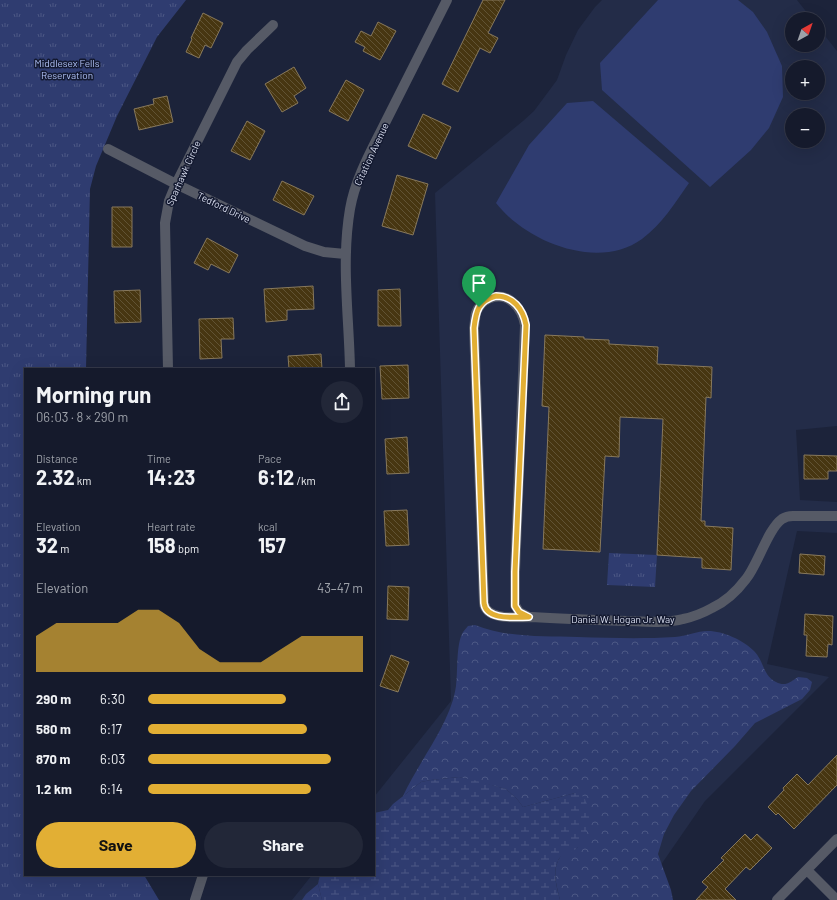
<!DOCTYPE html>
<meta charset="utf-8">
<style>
:root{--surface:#151a2c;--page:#222738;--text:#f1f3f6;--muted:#9da1a9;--line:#343848;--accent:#e2af34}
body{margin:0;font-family:Barlow,sans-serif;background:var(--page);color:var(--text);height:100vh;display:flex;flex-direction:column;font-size:15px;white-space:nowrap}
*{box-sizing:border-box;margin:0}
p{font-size:13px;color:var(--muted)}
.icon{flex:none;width:22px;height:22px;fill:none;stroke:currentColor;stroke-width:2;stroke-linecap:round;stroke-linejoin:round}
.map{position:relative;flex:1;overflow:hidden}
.details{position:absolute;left:24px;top:368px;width:351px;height:508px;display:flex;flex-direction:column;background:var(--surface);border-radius:0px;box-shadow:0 4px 16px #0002,0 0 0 1px var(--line)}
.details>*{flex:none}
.needle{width:26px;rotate:40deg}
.controls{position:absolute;left:785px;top:12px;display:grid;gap:8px}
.controls a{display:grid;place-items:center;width:40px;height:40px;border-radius:50%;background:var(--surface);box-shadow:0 4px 16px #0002,0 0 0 1px var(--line);font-size:20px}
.pin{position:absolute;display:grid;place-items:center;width:34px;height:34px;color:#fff;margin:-41px -17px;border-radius:50% 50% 50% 0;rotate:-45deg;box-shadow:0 0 4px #0007}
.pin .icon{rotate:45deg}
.round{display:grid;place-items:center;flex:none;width:42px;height:42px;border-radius:21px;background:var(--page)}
.summary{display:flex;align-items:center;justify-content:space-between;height:68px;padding:0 12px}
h1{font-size:22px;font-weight:700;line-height:30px}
.metrics{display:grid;grid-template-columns:repeat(3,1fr);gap:6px;height:68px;padding:4px 12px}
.metrics div{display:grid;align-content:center}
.metrics b{font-size:20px;font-weight:700}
.metrics small{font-size:11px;font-weight:400}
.metrics p{font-size:11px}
.chart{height:112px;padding:8px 12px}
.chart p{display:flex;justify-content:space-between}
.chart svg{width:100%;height:72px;margin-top:4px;fill:var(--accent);opacity:.7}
.button{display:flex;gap:8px;margin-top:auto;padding:8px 12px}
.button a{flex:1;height:46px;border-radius:24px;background:var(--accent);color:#111;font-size:16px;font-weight:700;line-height:46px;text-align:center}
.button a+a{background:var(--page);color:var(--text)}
ul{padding:0 12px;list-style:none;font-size:13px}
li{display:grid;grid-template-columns:64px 48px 1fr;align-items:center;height:30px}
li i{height:10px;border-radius:5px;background:var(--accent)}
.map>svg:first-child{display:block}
.built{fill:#232c48;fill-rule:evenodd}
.green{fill:#2f3c70}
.forest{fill:url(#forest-crowns)}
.wetland{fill:url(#wetland-marsh)}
.park{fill:url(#park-tufts)}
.building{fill:url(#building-back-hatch);stroke:#88795c}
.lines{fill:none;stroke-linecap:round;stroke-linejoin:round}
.minor{stroke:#565a66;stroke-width:10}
.route-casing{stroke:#fff;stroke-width:8}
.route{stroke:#e2af34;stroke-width:5}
.labels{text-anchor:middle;stroke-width:3;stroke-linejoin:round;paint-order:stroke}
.park-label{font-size:10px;fill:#b0c1f5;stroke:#131930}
.street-label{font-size:10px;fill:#d8ddee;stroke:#131930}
</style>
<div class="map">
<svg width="837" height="900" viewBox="0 0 837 900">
<defs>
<pattern id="forest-crowns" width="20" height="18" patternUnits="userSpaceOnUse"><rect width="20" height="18" fill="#2f3c70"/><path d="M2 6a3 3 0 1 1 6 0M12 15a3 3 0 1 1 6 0" fill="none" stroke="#4c5885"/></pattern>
<pattern id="wetland-marsh" width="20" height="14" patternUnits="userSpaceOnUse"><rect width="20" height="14" fill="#2f3c70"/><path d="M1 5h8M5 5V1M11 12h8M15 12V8" fill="none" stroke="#4c5885"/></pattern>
<pattern id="park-tufts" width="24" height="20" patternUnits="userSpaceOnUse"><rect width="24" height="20" fill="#2f3c70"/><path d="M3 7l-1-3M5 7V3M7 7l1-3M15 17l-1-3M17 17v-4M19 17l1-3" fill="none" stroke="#4c5885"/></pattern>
<pattern id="building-back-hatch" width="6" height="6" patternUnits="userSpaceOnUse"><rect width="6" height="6" fill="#473611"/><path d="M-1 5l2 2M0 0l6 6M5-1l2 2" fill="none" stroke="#615334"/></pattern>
</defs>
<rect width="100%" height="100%" fill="#1c233a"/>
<!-- built -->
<path class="built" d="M602,0H797L812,19H792V45H818V27L837,51V426L796,430L800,500L837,502V533L797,531L767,664L829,677L705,801L647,885L658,900H292L312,875H374V797L451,701L435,193L523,121L534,111L557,80L566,55L578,30L595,7ZM792,67H818V93H792ZM792,115H818V141H792Z"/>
<!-- green -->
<path class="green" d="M658,0H738L753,12L767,32L782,66L783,97L769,128L751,150L710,187L602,90L600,63Z
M593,101L689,183C675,203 662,224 642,239C598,271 526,242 496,203L529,145L567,103Z"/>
<!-- forest -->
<path class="forest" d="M475,625C507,638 544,636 577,637C610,638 643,639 675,637C686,636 697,631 708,631C723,631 743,640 754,651C764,661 763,676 776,682C785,687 791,682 798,677L807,678L812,682L810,690L802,699L755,723L735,746L691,791L674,815L664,834L658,854L671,890L673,900H560C556,882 551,870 562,854L577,848L579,845L575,793L523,807L517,799L506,789L459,777L431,780L421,782L403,796C419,761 451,723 456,686C458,671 456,647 462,634C463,631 466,629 468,626Z
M318,884L322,900H302L306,894Z"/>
<!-- wetland -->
<path class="wetland" d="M459,777L474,780L506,789L517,799L523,807L575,793C577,794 579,794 581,795C588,799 590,816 589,823C588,830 583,840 579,846C573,854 563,850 558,861C552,873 557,888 560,900H322L318,884L320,875H374V813L388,810L393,804L421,782L431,780Z"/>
<!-- park -->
<path class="park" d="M0,0H186L157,37L117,116L96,166L90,189L86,369H25V875H144L159,900H0Z
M609,553L657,555L655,587L607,585Z"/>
<!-- building -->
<path class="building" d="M483,0H505L488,33L498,38L490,53L480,48L458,92L442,84Z
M203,13L223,23L211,48L205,45L199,58L186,52L192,39L191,38Z
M378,22L396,31L380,60L363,51L365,47L355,42L361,31L371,36Z
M294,67L306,88L294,96L298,103L282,112L265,84Z
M346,80L364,90L348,121L329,111Z
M167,96L173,122L139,130L134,109L154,104L153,99Z
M423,114L451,127L436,159L408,146Z
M247,121L265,131L250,160L231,151Z
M397,175L428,184L413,235L382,226Z
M282,181L314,196L304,215L273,200Z
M112,207H132V247H112Z
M207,238L238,255L229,273L211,264L208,270L194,263Z
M313,286L314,309L287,310V320L266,322L264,289Z
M400,289L401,326H378V290Z
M140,290L141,322L115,323L114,291Z
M233,318L234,339H221L222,358L200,359L199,319Z
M545,335L584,337V339L609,340V344L658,347L657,364L712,367L711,398L706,397L701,521H705V526L733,528L731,570L702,568V558L657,555L663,419L620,417L619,457L605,456L600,552L543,549L549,407L542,406Z
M321,354L322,369H289L288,356Z
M408,365L409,398L382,399L380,366Z
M407,437L409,473L387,474L385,439Z
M804,455L837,456V471H828V479H804Z
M407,510L409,545L386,546L384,511Z
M800,554L825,556L824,575L799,573Z
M388,586L409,587L408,620L387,619Z
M805,614L833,616L832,645L828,644L827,657L806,656L807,635H804Z
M391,655L409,662L398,692L380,686Z
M837,755V785L794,829L778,813L776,815L768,807L784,790L783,788L797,774L808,785Z
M745,834L751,840L757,834L772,848L750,870L746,867L725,889L736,900H696L708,887L702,882L724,860L721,858Z"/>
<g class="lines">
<!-- minor -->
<path class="minor" d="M108,149L176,184L305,246L324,252L345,254
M168,369L165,223L169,201L176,184L237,62L247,50L273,25
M350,369C349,316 341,262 350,209C355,180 370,153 383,127C404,85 426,42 447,0
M529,617L519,612L515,605V572L525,325C522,308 508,290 488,299C483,301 478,307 476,313C475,317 475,323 474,328L484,603C486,621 518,617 532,617C563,619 594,620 626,621C644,621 665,624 683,619C693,617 703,613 712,608C725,602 737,591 746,579C758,564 768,529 782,519C785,517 789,516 793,516H837
M807,870L837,900
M195,900L203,875
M777,900L837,839"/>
</g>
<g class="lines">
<defs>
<path id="route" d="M496,296C513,296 523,309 526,325L515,572V606L519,612L529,617C516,617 486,621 484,603L474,328C476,311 478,301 496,296Z"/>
</defs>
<!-- route casing -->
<use href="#route" class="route-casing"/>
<!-- route -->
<use href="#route" class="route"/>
</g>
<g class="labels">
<!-- park labels -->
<g class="park-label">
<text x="67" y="67">Middlesex Fells<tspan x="67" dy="12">Reservation</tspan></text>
</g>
<!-- street labels -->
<g class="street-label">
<text transform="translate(371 154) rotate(-65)" y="4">Citation Avenue</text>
<text transform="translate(183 173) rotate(-66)" y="4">Sparhawk Circle</text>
<text transform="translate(224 207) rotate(26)" y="4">Tedford Drive</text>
<text x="623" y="623">Daniel W. Hogan Jr. Way</text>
</g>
</g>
</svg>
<div class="controls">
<a><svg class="needle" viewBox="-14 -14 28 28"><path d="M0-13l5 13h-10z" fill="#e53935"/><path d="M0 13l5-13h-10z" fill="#9da1a9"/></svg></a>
<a>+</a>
<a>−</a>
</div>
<div class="pin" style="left:479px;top:307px;background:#1e9e55"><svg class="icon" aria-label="arrive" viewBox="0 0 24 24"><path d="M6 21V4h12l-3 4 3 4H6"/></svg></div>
<section class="details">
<div class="summary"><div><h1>Morning run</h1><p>06:03 · 8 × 290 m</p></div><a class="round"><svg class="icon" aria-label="share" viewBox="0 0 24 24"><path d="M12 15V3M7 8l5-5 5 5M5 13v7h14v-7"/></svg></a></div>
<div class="metrics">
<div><p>Distance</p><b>2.32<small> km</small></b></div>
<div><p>Time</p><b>14:23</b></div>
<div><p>Pace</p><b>6:12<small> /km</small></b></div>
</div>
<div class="metrics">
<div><p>Elevation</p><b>32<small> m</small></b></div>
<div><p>Heart rate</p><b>158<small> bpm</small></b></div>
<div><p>kcal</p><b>157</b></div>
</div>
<div class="chart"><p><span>Elevation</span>43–47 m</p>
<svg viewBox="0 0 160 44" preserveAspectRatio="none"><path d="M0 44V22L10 14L20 14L30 14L40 14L50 6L60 6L70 14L80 30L90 38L100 38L110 38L120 30L130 22L140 22L150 22L160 22V44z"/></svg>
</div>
<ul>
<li><b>290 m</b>6:30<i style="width:64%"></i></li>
<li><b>580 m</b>6:17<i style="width:74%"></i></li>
<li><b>870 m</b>6:03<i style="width:85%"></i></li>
<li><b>1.2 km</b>6:14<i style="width:76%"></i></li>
</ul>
<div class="button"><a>Save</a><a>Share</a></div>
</section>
</div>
